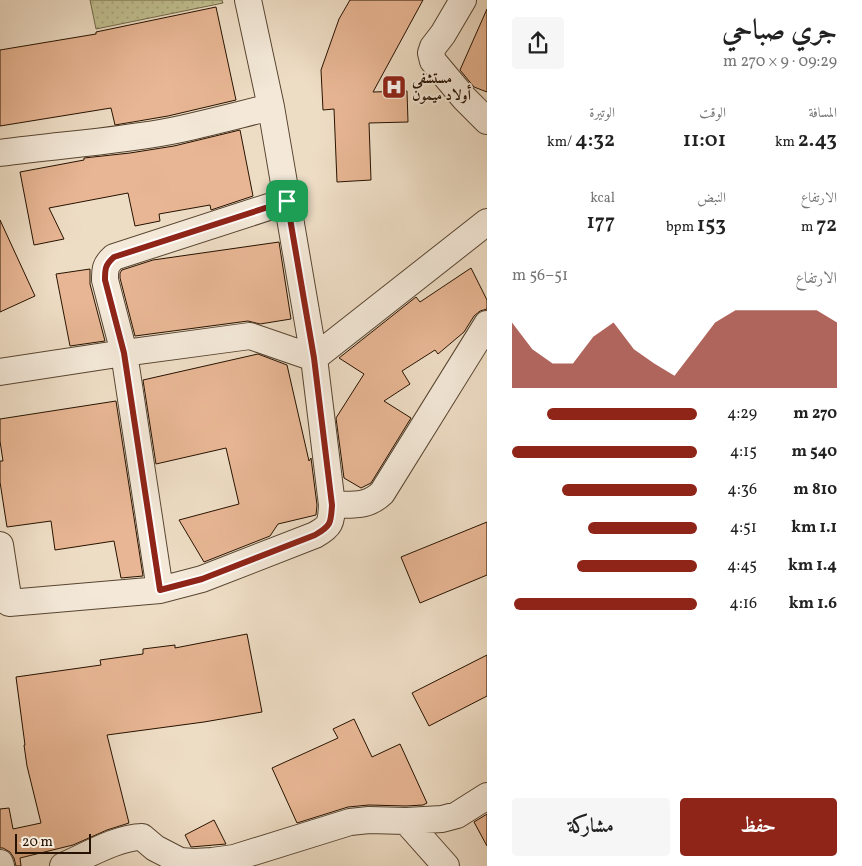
<!DOCTYPE html>
<html lang="ar">
<meta charset="utf-8">
<style>
:root{--surface:#fff;--page:#f6f6f6;--text:#222;--muted:#767676;--accent:#8f2418}
body{margin:0;font-family:Vollkorn,Amiri,serif;background:var(--page);color:var(--text);direction:rtl;height:100vh;display:flex;flex-direction:column;font-size:19px;white-space:nowrap}
*{box-sizing:border-box;margin:0}
p{font-size:16px;color:var(--muted)}
.icon{flex:none;width:28px;height:28px;fill:none;stroke:currentColor;stroke-width:2;stroke-linecap:round;stroke-linejoin:round}
.map{position:relative;flex:1;overflow:hidden;direction:ltr}
.panel{display:flex;flex-direction:column;background:var(--surface);width:375px}
.panel>*{flex:none}
.scale{position:absolute;left:15px;bottom:12px;width:76px;box-sizing:border-box;padding-left:5px;border:2px solid #261200;border-top:0;font-size:14px;line-height:18px;white-space:nowrap;color:#261200;-webkit-text-stroke:4px #f4e9d9;paint-order:stroke}
.pin{position:absolute;display:grid;place-items:center;width:42px;height:42px;color:#fff;margin:-21px;border-radius:10px;box-shadow:0 2px 8px #0006}
.round{display:grid;place-items:center;flex:none;width:52px;height:52px;border-radius:5px;background:var(--page)}
.overview{display:flex;align-items:center;justify-content:space-between;height:85px;padding:0 25px}
h1{font-size:28px;font-weight:600;line-height:38px}
.stats{display:grid;grid-template-columns:repeat(3,1fr);gap:8px;height:85px;padding:5px 25px}
.stats div{display:grid;align-content:center}
.stats b{font-size:21px;font-weight:600}
.stats small{font-size:14px;font-weight:400}
.stats p{font-size:14px}
.chart{height:140px;padding:10px 25px}
.chart p{display:flex;justify-content:space-between}
.chart svg{width:100%;height:90px;margin-top:5px;fill:var(--accent);opacity:.7}
.button{display:flex;gap:10px;margin-top:auto;padding:10px 25px}
.button a{flex:1;height:58px;border-radius:5px;background:var(--accent);color:#fff;font-size:20px;font-weight:600;line-height:58px;text-align:center}
.button a+a{background:var(--page);color:var(--text)}
ul{padding:0 25px;list-style:none;font-size:16px}
li{display:grid;grid-template-columns:80px 60px 1fr;align-items:center;height:38px}
li i{height:12px;border-radius:6px;background:var(--accent)}
main{display:flex;flex:1;min-height:0}
.map>svg:first-child{display:block}
.park{fill:url(#park-dots);stroke:#736848}
.building{fill:#e8b694;stroke:#261200}
.lines{fill:none;stroke-linecap:round;stroke-linejoin:round}
.minor-casing{stroke:#584531;stroke-width:28}
.minor{stroke:#f4e9d9;stroke-width:26}
.route-casing{stroke:#fff;stroke-width:10}
.route{stroke:#8f2418;stroke-width:6}
.labels{text-anchor:middle;stroke-width:4;stroke-linejoin:round;paint-order:stroke}
.poi-label{font-size:15px;font-weight:bold;fill:#261200;stroke:#f4e9d9;text-anchor:start}
</style>
<main>
<section class="panel">
<div class="overview"><div><h1>جري صباحي</h1><p>09:29 · 9 × 270 m</p></div><a class="round"><svg class="icon" aria-label="share" viewBox="0 0 24 24"><path d="M12 15V3M7 8l5-5 5 5M5 13v7h14v-7"/></svg></a></div>
<div class="stats">
<div><p>المسافة</p><b>2.43<small> km</small></b></div>
<div><p>الوقت</p><b>11:01</b></div>
<div><p>الوتيرة</p><b>4:32<small> /km</small></b></div>
</div>
<div class="stats">
<div><p>الارتفاع</p><b>72<small> m</small></b></div>
<div><p>النبض</p><b>153<small> bpm</small></b></div>
<div><p>kcal</p><b>177</b></div>
</div>
<div class="chart"><p><span>الارتفاع</span>51–56 m</p>
<svg viewBox="0 0 160 44" preserveAspectRatio="none"><path d="M0 44V12L10 25L20 32L30 32L40 19L50 12L60 25L70 32L80 38L90 25L100 12L110 6L120 6L130 6L140 6L150 6L160 12V44z"/></svg>
</div>
<ul>
<li><b>270 m</b>4:29<i style="width:81%"></i></li>
<li><b>540 m</b>4:15<i style="width:100%"></i></li>
<li><b>810 m</b>4:36<i style="width:73%"></i></li>
<li><b>1.1 km</b>4:51<i style="width:59%"></i></li>
<li><b>1.4 km</b>4:45<i style="width:65%"></i></li>
<li><b>1.6 km</b>4:16<i style="width:99%"></i></li>
</ul>
<div class="button"><a>حفظ</a><a>مشاركة</a></div>
</section>
<div class="map">
<svg width="487" height="866" viewBox="0 0 487 866">
<defs>
<pattern id="park-dots" width="8" height="8" patternUnits="userSpaceOnUse" patternTransform="scale(1.25)"><rect width="8" height="8" fill="#c0bf90"/><path d="M2 2h.1M6 6h.1" fill="none" stroke="#a5a37a" stroke-width="1.8" stroke-linecap="round"/></pattern>
</defs>
<rect width="100%" height="100%" fill="#eeddc5"/>
<filter id="stains"><feTurbulence type="fractalNoise" baseFrequency=".004" numOctaves="4"/><feColorMatrix values="0 0 0 0 .2 0 0 0 0 .09 0 0 0 0 .02 0 0 0 .5 -.17"/></filter>
<radialGradient id="worn" r=".72"><stop offset=".6" stop-color="#630" stop-opacity="0"/><stop offset="1" stop-color="#630" stop-opacity=".3"/></radialGradient>
<!-- park -->
<path class="park" d="M90,0H222L223,3L96,29Z"/>
<!-- building -->
<path class="building" d="M350,0H423L373,92L407,91L408,122L369,123L371,180L337,182L334,109L323,110L321,70L339,19Z
M216,7L236,100L168,116L115,125L111,108L0,126V50L96,34V32Z
M487,9V92L474,87L460,70Z
M240,130L253,196L211,210L210,205L159,214L160,221L135,226L128,193L49,208L64,239L34,245L20,172L84,160V158L130,153L174,146Z
M0,220L35,296L0,312Z
M279,242L291,319L260,324L248,321L135,336L120,278V273L122,270L153,260Z
M471,268L487,300V309L480,311L474,316L464,332L438,354L435,350L402,371L410,384L384,401L411,418L371,483L361,488L344,478L336,418L364,374L339,358L416,297L420,302Z
M90,269V284L105,341L70,346L56,274Z
M258,354L287,365L309,461L311,458L317,505L316,515L278,524L270,536L204,562L179,520L239,504L226,448L156,464L143,380Z
M116,401L143,576L121,578L114,541L55,550L51,521L7,527L0,482V461H3L0,441V419Z
M487,522V575L420,603L401,557Z
M247,634L262,712L204,722L107,735L129,823L107,830L73,845L20,858L21,866H16L14,858L10,852L3,848H0V809L9,808L13,829L41,823L27,766L24,745H25L16,677L101,665L100,660L143,654V649L175,645V648Z
M487,655V696L429,726L412,693Z
M354,719L372,757L400,744L427,803L423,805L406,806L369,805L348,807L297,823L272,768L338,738L333,729Z
M487,814V846L474,822Z
M214,820L226,844L191,847L185,835Z"/>
<g class="lines">
<defs>
<path id="minor" d="M463,0L443,34L433,47L431,53L433,61L464,98L487,121
M0,153C57,145 114,142 171,131C205,124 238,115 271,107
M0,372L124,353L250,336L314,358L271,107L248,0
M332,505C352,504 366,508 382,493L487,324
M0,545L9,603L160,590L202,579L315,535C331,526 331,523 332,505L314,358L487,222
M160,590L124,353L105,280C105,269 105,265 114,257L287,201
M406,821L446,866
M0,863L1,866
M63,866C86,856 118,837 142,837L155,848L180,861L194,862L212,861L234,858L350,822L369,820L406,821L442,819L457,815L487,796"/>
</defs>
<!-- minor casing -->
<use href="#minor" class="minor-casing"/>
<!-- minor -->
<use href="#minor" class="minor"/>
</g>
<g class="lines">
<defs>
<path id="route" d="M287,201L314,358L332,505C331,523 331,526 315,535L202,579L160,590L124,353L105,280C105,269 105,265 114,257Z"/>
</defs>
<!-- route casing -->
<use href="#route" class="route-casing"/>
<!-- route -->
<use href="#route" class="route"/>
</g>
<!-- icons -->
<defs>
<symbol id="hospital-square" viewBox="-11 -11 22 22"><rect x="-9" y="-9" width="18" height="18" rx="4" fill="#8f2418" stroke="#f4e9d9"/><path d="M-5-5h3v3.5h4V-5h3V5h-3V1.5h-4V5h-3Z" fill="#fff"/></symbol>
</defs>
<g fill-rule="evenodd">
<use href="#hospital-square" x="380" y="73" width="28" height="28"/>
</g>
<g class="labels">
<!-- poi labels -->
<g class="poi-label">
<text x="412" y="83">مستشفى<tspan x="412" dy="17">أولاد ميمون</tspan></text>
</g>
</g>
<rect width="100%" height="100%" filter="url(#stains)"/>
<rect width="100%" height="100%" fill="url(#worn)"/>
</svg>
<div class="scale">20 m</div>
<div class="pin" style="left:287px;top:201px;background:#1e9e55"><svg class="icon" aria-label="arrive" viewBox="0 0 24 24"><path d="M6 21V4h12l-3 4 3 4H6"/></svg></div>
</div>
</main>
